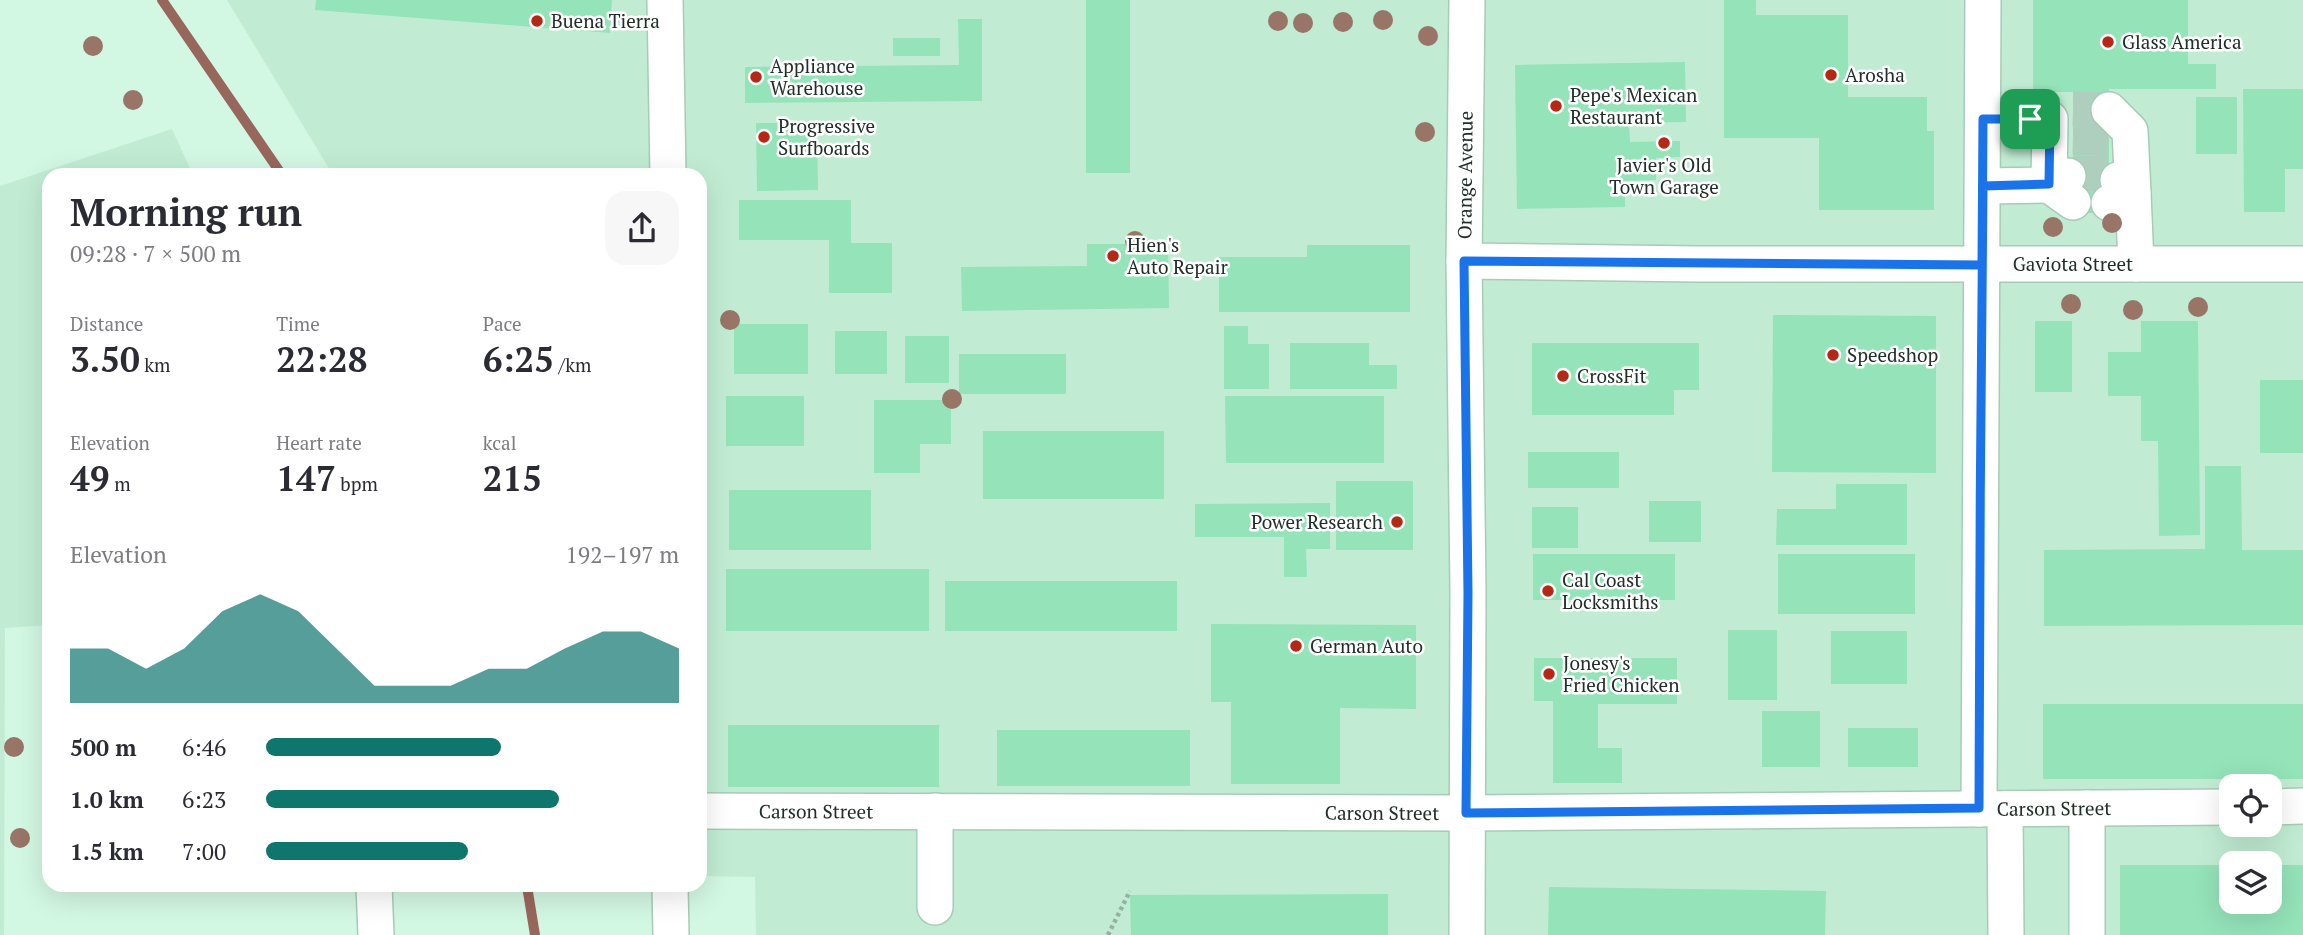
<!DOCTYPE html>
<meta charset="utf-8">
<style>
:root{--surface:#fff;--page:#f7f7f7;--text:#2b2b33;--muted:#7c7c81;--accent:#0f766e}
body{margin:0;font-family:"PT Serif",serif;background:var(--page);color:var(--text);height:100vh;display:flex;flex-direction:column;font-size:26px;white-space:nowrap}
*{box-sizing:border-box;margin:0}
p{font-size:23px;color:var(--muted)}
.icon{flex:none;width:38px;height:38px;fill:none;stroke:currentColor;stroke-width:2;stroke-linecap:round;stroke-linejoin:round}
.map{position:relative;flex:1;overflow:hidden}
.sheet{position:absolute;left:42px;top:168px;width:665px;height:724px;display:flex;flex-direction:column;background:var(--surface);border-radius:21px;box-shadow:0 7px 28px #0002}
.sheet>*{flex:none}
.buttons{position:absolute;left:2219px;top:774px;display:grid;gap:14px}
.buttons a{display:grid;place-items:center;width:63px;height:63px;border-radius:14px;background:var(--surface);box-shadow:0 7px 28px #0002;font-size:35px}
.pin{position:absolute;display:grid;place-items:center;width:60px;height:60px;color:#fff;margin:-30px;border-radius:14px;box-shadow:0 4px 10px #0006}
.round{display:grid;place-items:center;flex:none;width:74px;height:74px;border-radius:21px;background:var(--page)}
.summary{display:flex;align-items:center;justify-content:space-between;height:119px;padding:0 28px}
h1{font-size:38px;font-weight:700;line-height:52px}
.figures{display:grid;grid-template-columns:repeat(3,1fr);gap:10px;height:119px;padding:7px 28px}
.figures div{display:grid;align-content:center}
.figures b{font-size:35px;font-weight:700}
.figures small{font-size:19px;font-weight:400}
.figures p{font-size:19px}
.chart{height:196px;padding:14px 28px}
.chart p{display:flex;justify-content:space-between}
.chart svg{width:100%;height:126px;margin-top:7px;fill:var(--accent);opacity:.7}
ul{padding:0 28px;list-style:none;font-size:23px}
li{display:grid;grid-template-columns:112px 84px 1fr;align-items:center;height:52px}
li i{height:18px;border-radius:9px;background:var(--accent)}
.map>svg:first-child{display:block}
.built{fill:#c1ecd3;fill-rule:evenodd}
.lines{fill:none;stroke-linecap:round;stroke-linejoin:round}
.stream{stroke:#98675c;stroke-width:10}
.building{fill:#94e3b9}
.minor-tunnel{stroke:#aecfbd;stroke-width:35;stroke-dasharray:35 18;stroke-linecap:butt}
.minor-casing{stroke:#a7cbb7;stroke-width:38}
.path{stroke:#94b1a1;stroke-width:4.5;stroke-dasharray:3.5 3.5;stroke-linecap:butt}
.minor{stroke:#fff;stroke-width:35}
.tree{fill:#987566}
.route-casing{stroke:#fff;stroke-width:14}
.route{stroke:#1a73e8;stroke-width:9}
.poi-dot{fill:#b52815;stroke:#fff;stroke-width:2.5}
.labels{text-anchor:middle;stroke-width:5;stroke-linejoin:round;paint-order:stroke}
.poi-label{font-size:19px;fill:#202e27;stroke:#fff;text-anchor:start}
.street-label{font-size:19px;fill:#202e27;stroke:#fff}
</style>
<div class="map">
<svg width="2303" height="935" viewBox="0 0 2303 935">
<rect width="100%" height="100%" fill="#d2f7e2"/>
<!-- built -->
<path class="built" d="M227,0H2303V935H756L755,877L700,876V175H333ZM2231,786H2270V824H2231ZM2231,863H2270V901H2231Z
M172,129L193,175H49V625L5,628L4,935H0V186Z"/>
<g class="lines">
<!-- stream -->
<path class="stream" d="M162,0L282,175
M527,886L535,935"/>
</g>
<!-- building -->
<path class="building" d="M316,0H612L610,33L315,10Z
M1086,0H1130V173H1086Z
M1724,0H1756V15H1848V97H1927V131H1934V210H1819V138H1724Z
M2033,0H2188V64H2216V89H2109V213H2073V92H2033Z
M958,19H982V101L745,103V67L959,65Z
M893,38H940V56H893Z
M1685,62L1686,122L1629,123L1630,142L1680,141V157L1656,158V180L1625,181V207L1517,209L1515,65Z
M2243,89H2303V169H2285V212H2244Z
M2196,97H2237V154H2196Z
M756,123H817L818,190L757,191Z
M739,200H851V243H892V293H829V240H739Z
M1087,244H1168L1169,308L962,311L961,267L1087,266Z
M1307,245H1410V312H1219V257H1307Z
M1773,315L1936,316V473L1772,472Z
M2035,321H2072V392H2035Z
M2141,321H2198L2200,535L2159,536L2158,441H2141V396H2108V352H2141Z
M734,324H808V374H734Z
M1224,326H1248V344H1269V389H1224Z
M835,331H887V374H835Z
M905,336H949V383H905Z
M1290,343H1369V365H1397V389H1290Z
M1532,343H1699V390H1674V415H1532Z
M959,354H1066V394H959Z
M2260,380H2303V453H2260Z
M726,396H804V446H726Z
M1225,396H1384V463H1226Z
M874,400H951V444H920V473H874Z
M983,431H1164V499H983Z
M1528,452H1619V488H1528Z
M2205,466H2241L2242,550H2303V625L2044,626V550L2205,549Z
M1336,481H1413V550H1336Z
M1836,484H1907V545H1776L1777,509H1836Z
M729,490H871V550H729Z
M1649,501H1701V542H1649Z
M1330,503V549H1306L1307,577H1284V537H1195V504Z
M1532,507H1578V548H1532Z
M1533,554H1675V600H1533Z
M1778,554H1915V614H1778Z
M726,569H929V631H726Z
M945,581H1177V631H945Z
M1211,624L1416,625V709L1340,708V784H1231V702H1211Z
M1728,630H1777V700H1728Z
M1831,631H1907V684H1831Z
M1534,658H1677V704H1598V748H1622V783H1553V701H1534Z
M2043,704H2303V779H2043Z
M1762,711H1820V767H1762Z
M728,725H939V787H728Z
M1848,728H1918V767H1848Z
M997,730H1190V786H997Z
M2120,865H2231V901H2270V865H2303V935H2120Z
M1549,887L1826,891L1825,935H1548Z
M1388,894V935H1131L1130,895Z"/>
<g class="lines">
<!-- minor-tunnel -->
<path class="minor-tunnel" d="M2073,109L2109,110
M2073,137L2109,138
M2073,174L2109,173"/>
<defs>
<g id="minor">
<path d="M665,0L668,175"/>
<path d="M2109,110L2130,131L2133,193L2109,203"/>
<path d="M1983,119H2050L2049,185L2073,202"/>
<path d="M2118,180L2133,193L2136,264"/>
<path d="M1983,186L2049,185L2068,176"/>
<path id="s1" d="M1464,261L1698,264H2303"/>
<path d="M2270,807L2303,806"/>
<path d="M2087,808V935"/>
<path d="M1979,809L1983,0"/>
<path d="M2005,809L2006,935"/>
<path id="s2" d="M700,811L1466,813L2231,807"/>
<path d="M935,811V907"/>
<path d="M374,886L376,935"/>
<path d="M670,886L671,935"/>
<path id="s3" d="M1467,935L1468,592L1464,261L1467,0"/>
</g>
</defs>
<!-- minor casing -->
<use href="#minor" class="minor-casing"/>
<!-- path -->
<path class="path" d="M1108,935L1130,891"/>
<!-- minor -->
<use href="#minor" class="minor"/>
</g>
<!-- trees -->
<g class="tree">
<circle cx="1383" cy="20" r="10"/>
<circle cx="1278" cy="21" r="10"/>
<circle cx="1343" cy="22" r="10"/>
<circle cx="1303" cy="23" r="10"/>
<circle cx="1428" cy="36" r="10"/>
<circle cx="93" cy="46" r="10"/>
<circle cx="133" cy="100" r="10"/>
<circle cx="1425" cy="132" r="10"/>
<circle cx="2112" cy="223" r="10"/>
<circle cx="2053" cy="227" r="10"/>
<circle cx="1135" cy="241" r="10"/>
<circle cx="2071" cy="304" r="10"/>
<circle cx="2198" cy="307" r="10"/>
<circle cx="2133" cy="310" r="10"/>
<circle cx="730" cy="320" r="10"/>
<circle cx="952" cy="399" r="10"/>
<circle cx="14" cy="747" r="10"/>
<circle cx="20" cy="838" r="10"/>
</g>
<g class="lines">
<defs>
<path id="route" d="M2030,119H1983L1982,265L1464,261L1468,593L1466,813L1979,808C1979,601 1981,393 1983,186L2049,184L2050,119H2030"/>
</defs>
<!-- route casing -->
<use href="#route" class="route-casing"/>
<!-- route -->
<use href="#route" class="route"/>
</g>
<!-- markers -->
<g class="poi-dot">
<circle cx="537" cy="21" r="7"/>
<circle cx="2108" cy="42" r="7"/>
<circle cx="1831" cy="75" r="7"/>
<circle cx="756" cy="77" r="7"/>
<circle cx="1556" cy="106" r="7"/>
<circle cx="764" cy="137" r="7"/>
<circle cx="1664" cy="143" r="7"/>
<circle cx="1113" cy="256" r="7"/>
<circle cx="1833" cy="355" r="7"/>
<circle cx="1563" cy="376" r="7"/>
<circle cx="1397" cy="522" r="7"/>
<circle cx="1548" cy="591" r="7"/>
<circle cx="1296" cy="646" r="7"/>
<circle cx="1549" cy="674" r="7"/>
</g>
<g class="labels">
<!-- poi labels -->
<g class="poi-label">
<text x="551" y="28">Buena Tierra</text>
<text x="2122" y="49">Glass America</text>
<text x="770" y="73">Appliance<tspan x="770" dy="22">Warehouse</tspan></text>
<text x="1845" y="82">Arosha</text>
<text x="1570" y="102">Pepe's Mexican<tspan x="1570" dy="22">Restaurant</tspan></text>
<text x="778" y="133">Progressive<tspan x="778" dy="22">Surfboards</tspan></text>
<text x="1664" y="172" text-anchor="middle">Javier's Old<tspan x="1664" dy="22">Town Garage</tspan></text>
<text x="1127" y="252">Hien's<tspan x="1127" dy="22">Auto Repair</tspan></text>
<text x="1847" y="362">Speedshop</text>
<text x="1577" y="383">CrossFit</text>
<text x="1383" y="529" text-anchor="end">Power Research</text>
<text x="1562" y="587">Cal Coast<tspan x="1562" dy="22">Locksmiths</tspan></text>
<text x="1310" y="653">German Auto</text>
<text x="1563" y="670">Jonesy's<tspan x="1563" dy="22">Fried Chicken</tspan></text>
</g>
<!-- street labels -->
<g class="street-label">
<text dy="7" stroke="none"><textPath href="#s3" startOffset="760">Orange Avenue</textPath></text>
<text dy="7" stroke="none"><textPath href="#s1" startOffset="609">Gaviota Street</textPath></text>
<text dy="7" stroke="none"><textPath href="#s2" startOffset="1354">Carson Street</textPath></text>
<text dy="7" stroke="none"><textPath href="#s2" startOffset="116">Carson Street</textPath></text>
<text dy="7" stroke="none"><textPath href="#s2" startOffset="682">Carson Street</textPath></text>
</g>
</g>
</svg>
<div class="buttons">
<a><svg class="icon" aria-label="locate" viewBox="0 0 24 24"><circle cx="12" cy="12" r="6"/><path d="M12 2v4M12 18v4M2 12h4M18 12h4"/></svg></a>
<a><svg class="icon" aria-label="layers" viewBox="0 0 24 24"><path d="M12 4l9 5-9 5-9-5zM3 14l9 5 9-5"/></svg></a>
</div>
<div class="pin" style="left:2030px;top:119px;background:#1e9e55"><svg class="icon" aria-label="arrive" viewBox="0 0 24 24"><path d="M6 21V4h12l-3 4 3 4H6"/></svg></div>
<section class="sheet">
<div class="summary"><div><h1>Morning run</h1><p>09:28 · 7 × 500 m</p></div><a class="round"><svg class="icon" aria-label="share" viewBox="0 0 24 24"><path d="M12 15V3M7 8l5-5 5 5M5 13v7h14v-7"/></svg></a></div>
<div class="figures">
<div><p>Distance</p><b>3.50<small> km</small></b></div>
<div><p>Time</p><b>22:28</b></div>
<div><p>Pace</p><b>6:25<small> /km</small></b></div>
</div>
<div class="figures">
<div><p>Elevation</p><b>49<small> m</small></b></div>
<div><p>Heart rate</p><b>147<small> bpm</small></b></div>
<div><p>kcal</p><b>215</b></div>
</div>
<div class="chart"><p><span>Elevation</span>192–197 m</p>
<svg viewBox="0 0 160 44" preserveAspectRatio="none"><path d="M0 44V25L10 25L20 32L30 25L40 12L50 6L60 12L70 25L80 38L90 38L100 38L110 32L120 32L130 25L140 19L150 19L160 25V44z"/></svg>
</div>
<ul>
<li><b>500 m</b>6:46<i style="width:57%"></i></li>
<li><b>1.0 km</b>6:23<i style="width:71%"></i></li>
<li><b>1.5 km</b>7:00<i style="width:49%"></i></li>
</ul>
</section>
</div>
